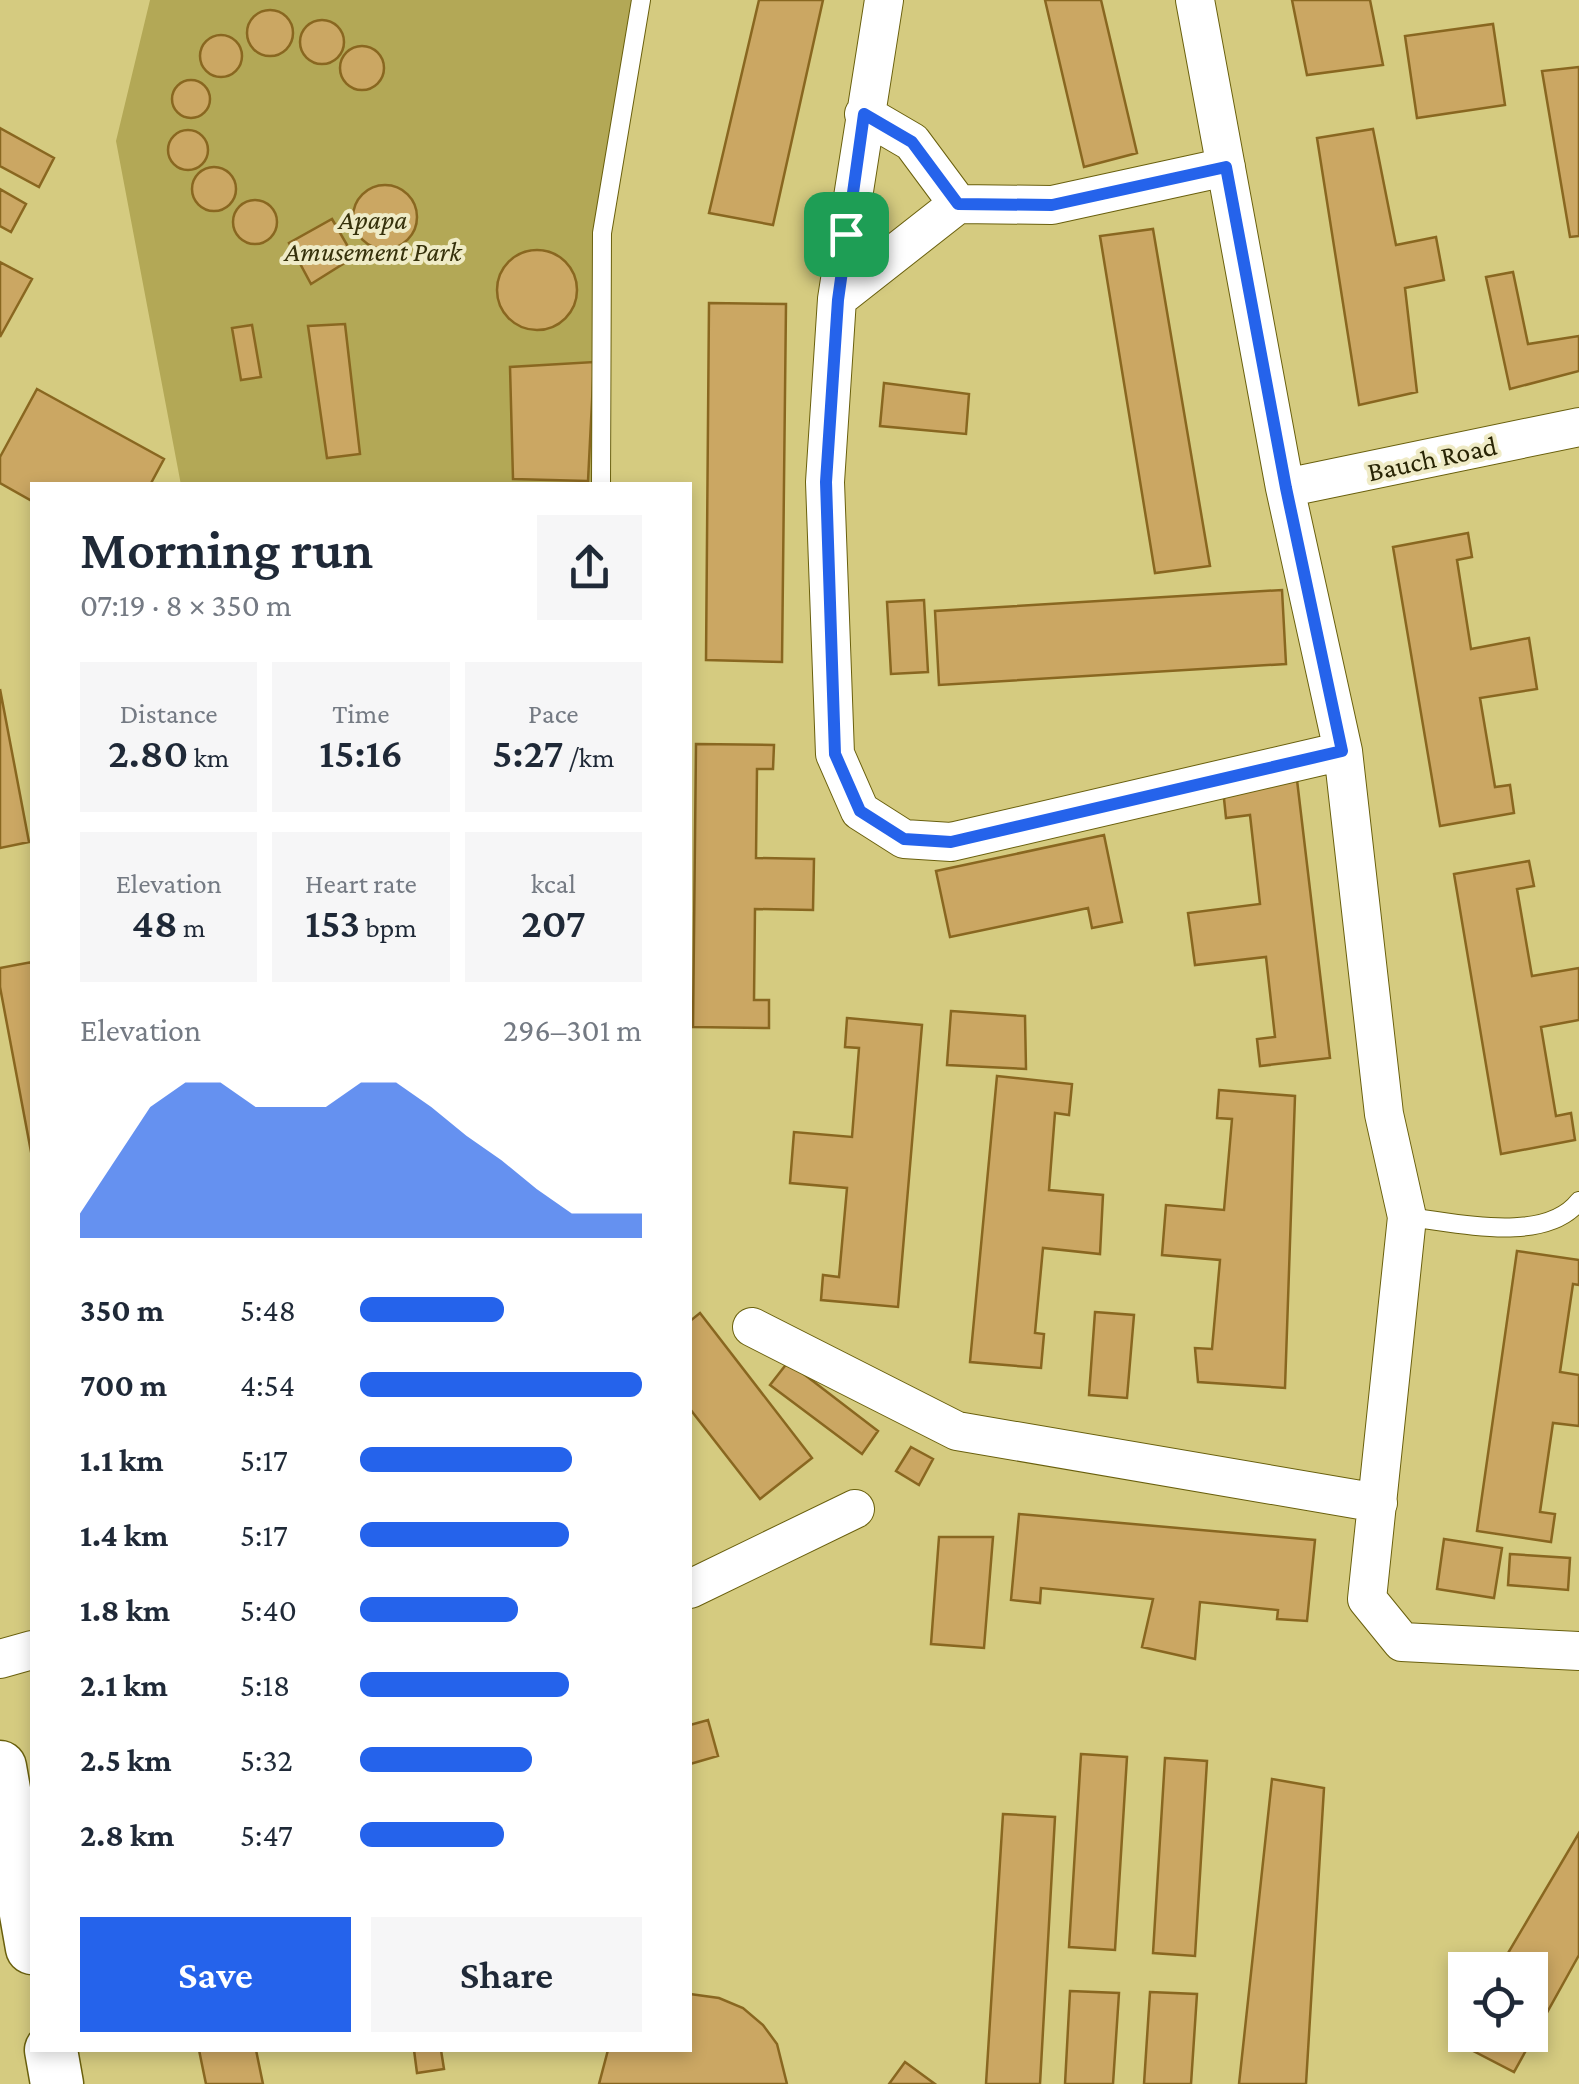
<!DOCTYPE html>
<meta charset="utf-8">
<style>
:root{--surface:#fff;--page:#f6f6f7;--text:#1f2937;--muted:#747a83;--accent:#2563eb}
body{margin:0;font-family:"Crimson Pro",serif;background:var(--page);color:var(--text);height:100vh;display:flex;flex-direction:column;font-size:38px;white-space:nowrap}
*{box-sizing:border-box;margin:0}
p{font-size:32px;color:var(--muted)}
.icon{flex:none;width:55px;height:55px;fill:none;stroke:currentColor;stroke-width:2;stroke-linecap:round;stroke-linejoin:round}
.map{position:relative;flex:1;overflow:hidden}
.drawer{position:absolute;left:30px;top:482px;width:662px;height:1570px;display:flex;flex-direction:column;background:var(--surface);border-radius:0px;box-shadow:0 5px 15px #0003}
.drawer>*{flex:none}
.buttons{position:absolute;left:1448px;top:1952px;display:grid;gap:20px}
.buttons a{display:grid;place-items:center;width:100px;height:100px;border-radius:0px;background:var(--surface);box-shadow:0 5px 15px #0003;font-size:50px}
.pin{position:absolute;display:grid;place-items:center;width:85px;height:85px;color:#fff;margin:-42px;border-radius:20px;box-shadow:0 5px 15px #0006}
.round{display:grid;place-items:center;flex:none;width:105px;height:105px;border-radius:0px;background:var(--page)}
.headline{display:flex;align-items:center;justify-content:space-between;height:170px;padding:0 50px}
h1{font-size:55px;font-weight:600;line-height:75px}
.stats{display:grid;grid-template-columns:repeat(3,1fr);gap:15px;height:170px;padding:10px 50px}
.stats div{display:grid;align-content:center;border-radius:0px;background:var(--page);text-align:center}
.stats b{font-size:42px;font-weight:600}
.stats small{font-size:28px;font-weight:400}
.stats p{font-size:28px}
.chart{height:280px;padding:20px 50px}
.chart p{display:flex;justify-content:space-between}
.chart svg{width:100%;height:180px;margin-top:10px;fill:var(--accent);opacity:.7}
.action{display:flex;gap:20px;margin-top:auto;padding:20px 50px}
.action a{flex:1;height:115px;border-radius:0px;background:var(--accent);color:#fff;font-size:40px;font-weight:600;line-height:115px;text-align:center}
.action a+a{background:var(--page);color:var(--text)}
ul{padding:0 50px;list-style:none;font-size:32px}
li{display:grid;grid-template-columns:160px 120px 1fr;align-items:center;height:75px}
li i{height:25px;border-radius:12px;background:var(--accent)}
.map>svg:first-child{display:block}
.green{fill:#b3a856}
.building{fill:#cba763;stroke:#896720;stroke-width:2.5}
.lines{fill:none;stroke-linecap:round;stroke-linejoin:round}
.lane-casing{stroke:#6a600d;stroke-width:20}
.street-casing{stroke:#6a600d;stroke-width:40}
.secondary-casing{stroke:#6a600d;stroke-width:55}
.lane{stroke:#fff;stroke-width:18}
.street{stroke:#fff;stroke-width:38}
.secondary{stroke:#fff;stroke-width:52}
.route-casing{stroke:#fff;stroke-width:20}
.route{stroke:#2563eb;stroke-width:12}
.labels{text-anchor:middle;stroke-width:8;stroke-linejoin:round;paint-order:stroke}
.park-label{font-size:28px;font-style:italic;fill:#36310b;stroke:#efebc6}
.street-label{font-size:28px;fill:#292505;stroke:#efebc6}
</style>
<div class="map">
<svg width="1579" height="2084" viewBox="0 0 1579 2084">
<rect width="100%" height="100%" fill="#d5cb80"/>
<!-- green -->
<path class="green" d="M150,0H649L607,252L608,485H181L116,141Z"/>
<!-- building -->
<path class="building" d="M759,0H823L773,225L709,213Z
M1045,0H1101L1137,153L1084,167Z
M1292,0H1370L1383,65L1307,75Z
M247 33a23 23 0 1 1 46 0a23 23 0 1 1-46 0Z
M300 42a22 22 0 1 1 44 0a22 22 0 1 1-44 0Z
M1493,24L1505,105L1417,118L1405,36Z
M200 56a21 21 0 1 1 42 0a21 21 0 1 1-42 0Z
M340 68a22 22 0 1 1 44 0a22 22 0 1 1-44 0Z
M1579,67V236L1570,237L1542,71Z
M172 99a19 19 0 1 1 38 0a19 19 0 1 1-38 0Z
M0,128L54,158L39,187L0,166Z
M1373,129L1396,245L1436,237L1444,280L1405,288L1417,392L1359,405L1317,138Z
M168 150a20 20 0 1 1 40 0a20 20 0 1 1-40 0Z
M192 189a22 22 0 1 1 44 0a22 22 0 1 1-44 0Z
M353 217a32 32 0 1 1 64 0a32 32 0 1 1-64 0Z
M0,189L26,204L11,232L0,226Z
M233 222a22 22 0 1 1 44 0a22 22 0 1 1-44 0Z
M332,219L354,257L311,284L289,243Z
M1153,229L1210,566L1155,573L1100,236Z
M497 290a40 40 0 1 1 80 0a40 40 0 1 1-80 0Z
M0,262L32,279L0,337Z
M1513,272L1528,344L1579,336V371L1510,389L1486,277Z
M709,303L786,304L782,662L706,660Z
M345,324L360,454L327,458L308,326Z
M252,325L261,377L241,380L232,328Z
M594,362L588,481L513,479L510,367Z
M884,383L969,394L966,434L880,426Z
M37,389L164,459L150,485H32V501L0,483V457Z
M1468,533L1472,557L1457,560L1471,649L1529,638L1537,689L1480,698L1495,787L1510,785L1514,813L1440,826L1393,547Z
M1282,590L1286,664L939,685L935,611Z
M924,600L928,672L891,674L887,602Z
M0,689L29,842L0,848Z
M696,744L774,745L773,769H757L756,858L814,859L813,910L755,909L754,1000H769V1028L693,1027Z
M1297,780L1330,1058L1260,1066L1257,1039L1275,1037L1266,957L1195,965L1188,913L1260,904L1250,815L1226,818L1223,789Z
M1104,835L1122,922L1092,928L1088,908L950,937L936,871Z
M1529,861L1534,886L1517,889L1532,976L1579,968V1020L1541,1027L1556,1116L1571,1113L1575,1140L1501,1154L1454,874Z
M32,962V1157L0,987V968Z
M951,1011L1025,1016L1026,1069L947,1065Z
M847,1018L922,1025L898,1307L821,1300L823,1275L839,1277L847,1188L790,1183L794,1132L852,1137L859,1048L845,1047Z
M997,1076L1072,1084L1069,1115L1055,1113L1049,1190L1103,1195L1100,1254L1043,1248L1035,1333L1044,1334L1041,1368L970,1362Z
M1219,1090L1295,1096L1285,1388L1198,1382L1195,1348L1212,1349L1220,1260L1162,1255L1166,1205L1224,1210L1232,1119L1217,1118Z
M1517,1251L1579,1260V1285L1573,1284L1560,1372L1579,1375V1426L1553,1423L1540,1512L1555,1514L1551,1542L1477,1531Z
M1095,1312L1134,1315L1127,1398L1089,1395Z
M700,1313L812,1458L760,1499L690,1409V1321Z
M788,1362L878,1431L862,1454L770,1385Z
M911,1447L933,1459L919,1485L896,1471Z
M1019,1514L1315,1540L1307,1621L1277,1619L1278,1610L1200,1602L1195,1659L1142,1647L1153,1599L1041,1588L1040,1603L1011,1600Z
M939,1537H993L984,1648L931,1644Z
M1444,1539L1502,1548L1494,1598L1437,1589Z
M1510,1554L1570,1558L1568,1590L1508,1585Z
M708,1720L718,1756L690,1764V1725Z
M1081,1754L1127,1757L1115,1950L1069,1947Z
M1165,1758L1207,1761L1195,1956L1153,1953Z
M1272,1779L1324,1788L1306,2084H1239Z
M1003,1814L1055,1817L1040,2084H986Z
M1579,1833V1955L1514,2072L1456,2042L1465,2027V2035H1530V1970H1498Z
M1070,1991L1119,1993L1113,2084H1065Z
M1150,1992L1197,1994L1191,2084H1144Z
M690,1994L719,1998L743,2008L763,2025L777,2044L787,2084H599L608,2050H690Z
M199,2050H256L263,2084H206Z
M414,2050H441L444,2069L417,2073Z
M905,2062L935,2084H889Z"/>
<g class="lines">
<defs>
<path id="lane" d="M601,485L602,233L641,0
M1407,1217C1455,1222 1545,1245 1579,1201"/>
<path id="street" d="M884,0L837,299L825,482L835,754L860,811L904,839L951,842L1343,751
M1195,0L1285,488L1343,751L1384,1114L1407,1217L1367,1599L1402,1642L1579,1651
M864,114L912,142L958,204
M837,299L958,204L1052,205L1226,167
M1285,488L1579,427
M752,1327L957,1431L1378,1503
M690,1589L855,1509
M0,1659L32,1650"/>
<path id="secondary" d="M0,1767L32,1948
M51,2050L57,2084"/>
</defs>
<!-- lane casing -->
<use href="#lane" class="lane-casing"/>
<!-- street casing -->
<use href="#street" class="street-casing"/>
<!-- secondary casing -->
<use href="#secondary" class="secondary-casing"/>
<!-- lane -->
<use href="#lane" class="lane"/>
<!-- street -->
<use href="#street" class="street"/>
<!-- secondary -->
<use href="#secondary" class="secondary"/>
</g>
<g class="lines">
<defs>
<path id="route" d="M864,114L912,142L958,204L1052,205L1226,167L1286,488L1342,751L951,842L904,839L860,811L835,754L826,482L838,300Z"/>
</defs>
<!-- route casing -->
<use href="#route" class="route-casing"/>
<!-- route -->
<use href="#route" class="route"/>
</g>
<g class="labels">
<!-- park labels -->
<g class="park-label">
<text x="373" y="229">Apapa<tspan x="373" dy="32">Amusement Park</tspan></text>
</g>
<!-- street labels -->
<g class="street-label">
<text transform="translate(1432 458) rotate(-12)" y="10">Bauch Road</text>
</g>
</g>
</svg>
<div class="buttons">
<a><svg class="icon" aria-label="locate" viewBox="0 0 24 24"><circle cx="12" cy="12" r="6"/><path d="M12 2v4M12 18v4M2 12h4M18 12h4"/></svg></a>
</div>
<div class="pin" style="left:846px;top:234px;background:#1e9e55"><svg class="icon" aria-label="arrive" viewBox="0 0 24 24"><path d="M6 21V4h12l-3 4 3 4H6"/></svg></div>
<section class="drawer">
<div class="headline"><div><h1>Morning run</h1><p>07:19 · 8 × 350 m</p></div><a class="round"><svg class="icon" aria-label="share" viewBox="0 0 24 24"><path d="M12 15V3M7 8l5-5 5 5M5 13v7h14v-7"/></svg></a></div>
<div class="stats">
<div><p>Distance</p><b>2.80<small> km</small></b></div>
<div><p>Time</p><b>15:16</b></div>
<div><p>Pace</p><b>5:27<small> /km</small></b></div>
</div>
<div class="stats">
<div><p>Elevation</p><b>48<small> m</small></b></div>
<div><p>Heart rate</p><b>153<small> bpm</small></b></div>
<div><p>kcal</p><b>207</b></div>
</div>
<div class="chart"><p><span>Elevation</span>296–301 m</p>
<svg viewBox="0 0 160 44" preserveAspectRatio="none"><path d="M0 44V38L10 25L20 12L30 6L40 6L50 12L60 12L70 12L80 6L90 6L100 12L110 19L120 25L130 32L140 38L150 38L160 38V44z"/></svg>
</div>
<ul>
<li><b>350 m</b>5:48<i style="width:51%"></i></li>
<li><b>700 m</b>4:54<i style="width:100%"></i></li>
<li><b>1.1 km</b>5:17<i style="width:75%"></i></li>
<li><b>1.4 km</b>5:17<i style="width:74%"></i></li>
<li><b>1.8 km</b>5:40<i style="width:56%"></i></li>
<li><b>2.1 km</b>5:18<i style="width:74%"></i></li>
<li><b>2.5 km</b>5:32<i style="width:61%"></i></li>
<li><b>2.8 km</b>5:47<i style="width:51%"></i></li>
</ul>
<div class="action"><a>Save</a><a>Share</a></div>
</section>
</div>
